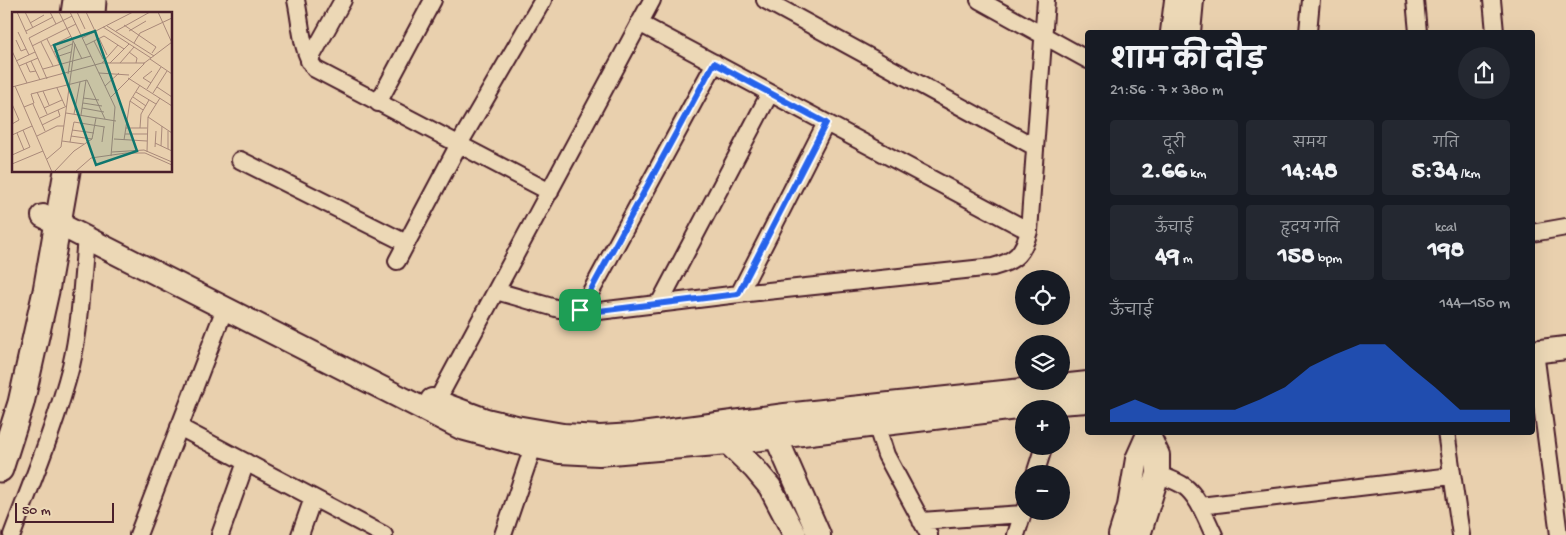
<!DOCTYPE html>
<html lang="hi">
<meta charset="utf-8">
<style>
:root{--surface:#171b24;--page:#242831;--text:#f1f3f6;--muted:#9ea1a6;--accent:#2563eb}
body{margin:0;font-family:"Gochi Hand","Playpen Sans Deva",sans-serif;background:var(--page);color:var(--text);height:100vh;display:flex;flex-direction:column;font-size:19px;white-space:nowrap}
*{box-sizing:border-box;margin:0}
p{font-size:16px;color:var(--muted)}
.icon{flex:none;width:28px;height:28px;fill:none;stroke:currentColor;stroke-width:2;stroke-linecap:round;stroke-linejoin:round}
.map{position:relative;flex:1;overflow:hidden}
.panel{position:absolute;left:1085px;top:30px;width:450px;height:405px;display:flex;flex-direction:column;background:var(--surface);border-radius:5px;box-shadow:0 5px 20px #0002}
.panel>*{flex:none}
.controls{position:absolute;left:1015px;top:270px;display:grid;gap:10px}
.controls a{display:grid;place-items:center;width:55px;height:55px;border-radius:50%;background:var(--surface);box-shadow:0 5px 20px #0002;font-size:25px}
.scale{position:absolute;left:15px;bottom:12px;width:99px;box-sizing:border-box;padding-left:5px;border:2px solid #4a1f2b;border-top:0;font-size:14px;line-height:18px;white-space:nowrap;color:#4a1f2b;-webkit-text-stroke:4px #ecd8b6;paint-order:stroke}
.pin{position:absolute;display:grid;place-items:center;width:42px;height:42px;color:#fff;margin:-21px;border-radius:10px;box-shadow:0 2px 8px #0006}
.round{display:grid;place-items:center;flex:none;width:52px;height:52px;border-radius:26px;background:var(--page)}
.head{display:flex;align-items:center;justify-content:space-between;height:85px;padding:0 25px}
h1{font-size:28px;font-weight:700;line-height:38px}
.metrics{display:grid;grid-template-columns:repeat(3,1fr);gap:8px;height:85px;padding:5px 25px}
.metrics div{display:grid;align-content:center;border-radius:5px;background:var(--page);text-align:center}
.metrics b{font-size:25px;font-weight:700}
.metrics small{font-size:14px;font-weight:400}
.metrics p{font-size:14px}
.chart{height:140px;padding:10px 25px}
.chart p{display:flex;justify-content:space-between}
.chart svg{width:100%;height:90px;margin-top:5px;fill:var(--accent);opacity:.7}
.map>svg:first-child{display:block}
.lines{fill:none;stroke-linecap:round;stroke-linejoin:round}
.street-casing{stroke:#4a1f2b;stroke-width:20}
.secondary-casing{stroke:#4a1f2b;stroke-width:26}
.primary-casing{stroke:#4a1f2b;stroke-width:29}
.street{stroke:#ecd8b6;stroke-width:16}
.secondary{stroke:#ecd8b6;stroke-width:22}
.primary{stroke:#ecd8b6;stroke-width:25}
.route-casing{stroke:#fff;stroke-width:10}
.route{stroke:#2563eb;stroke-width:6}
.inset-road{fill:none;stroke:#a9897a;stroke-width:1}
.view{fill:#0f766e;fill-opacity:0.15;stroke:#0f766e;stroke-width:2.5}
.inset-edge{fill:none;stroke:#4a1f2b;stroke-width:2.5}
</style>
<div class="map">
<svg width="1566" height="535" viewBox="0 0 1566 535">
<rect width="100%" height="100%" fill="#e9d0ae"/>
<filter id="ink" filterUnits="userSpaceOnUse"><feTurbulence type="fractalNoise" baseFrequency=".02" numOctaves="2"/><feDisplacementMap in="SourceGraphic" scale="10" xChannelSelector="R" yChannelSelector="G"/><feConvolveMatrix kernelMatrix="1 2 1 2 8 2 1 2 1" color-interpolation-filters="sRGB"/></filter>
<g filter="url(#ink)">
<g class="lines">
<defs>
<path id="street" d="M296,0C301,22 301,51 315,69L550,192
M765,0L1035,147
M979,0L1088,60
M1415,0L1418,32
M1492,0L1495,32
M639,23L1029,231
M1308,32L1311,0
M309,61L343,0
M378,103L433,0
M240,160L406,243
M1532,233L1566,227
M397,261L459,144L543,0
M496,291L559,309L599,311L739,294L993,267C1016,261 1023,253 1029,231L1046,0
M739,294L826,123
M659,304L770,93
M581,310L715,63
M1535,352L1559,535
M432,410L652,0
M876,424L886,455L929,535
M179,427L384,535
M1446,432L1461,535
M1035,474L1044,446
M1158,474C1167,478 1177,481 1184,486C1199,497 1206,519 1214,535
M1200,506L1452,476
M921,521L1023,514
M12,535C33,479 56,424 71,366C81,324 82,280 86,237
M138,535L225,308
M220,535L246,462
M300,535L313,498
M503,535L533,447
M1016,535L1024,510"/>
<path id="secondary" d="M1172,32L1176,0
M1189,32L1192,0
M43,216L461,428L513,442L560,452L599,454L728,443L1058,403L1088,401
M1532,352L1566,348
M432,400L486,420L516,427L563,435L600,437L634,435L785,415L1088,383
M776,437L819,535
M728,443L754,468L770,487L795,535
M1120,535L1129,506L1137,459L1149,432
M1139,535L1158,474V455L1149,436"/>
<path id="primary" d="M74,14L76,0
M92,14L93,0
M0,469L21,403L46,291L67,171"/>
</defs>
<!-- street casing -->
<use href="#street" class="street-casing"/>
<!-- secondary casing -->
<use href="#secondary" class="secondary-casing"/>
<!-- primary casing -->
<use href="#primary" class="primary-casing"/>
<!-- street -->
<use href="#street" class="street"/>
<!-- secondary -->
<use href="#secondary" class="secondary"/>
<!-- primary -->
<use href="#primary" class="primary"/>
</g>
</g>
<g class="lines" filter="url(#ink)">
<defs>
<path id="route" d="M714,63L826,123L738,294L599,311L580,310Z"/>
</defs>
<!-- route casing -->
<use href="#route" class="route-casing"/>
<!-- route -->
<use href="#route" class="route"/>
</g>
<!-- overview -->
<g transform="translate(12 12)">
<rect width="160" height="160" fill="#e9d0ae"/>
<path class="inset-road" d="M5,0L15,22M13,0L21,16M38,0L44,12L60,4M47,0L70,47M58,0L103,95L99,144M65,0L73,17M74,0L83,19M146,0L160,31M18,11L32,3M112,13L144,35L140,41M95,14L142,44M91,15L139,46M14,19L41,5M104,19L138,0M117,19L134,9M6,20L17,43M70,26L121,0M87,26L95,43M35,27L48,53M4,28L9,39L14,37M82,29L91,47M29,30L41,54M122,31L128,21L160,6M74,33L92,24L112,37M20,34L64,12M39,34L59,24M0,39L15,71M42,40L60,32M117,40L125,46L124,51M44,45L59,40M138,47L160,62M4,49L23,40M19,49L28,68M14,51L18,60L24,59M90,51L106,33M98,51L117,32M108,51L122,35M131,52L160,30M7,54L26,46M31,57L79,44M87,61L117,63M56,62L61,29M116,66L160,94M35,67L17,26L44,12M139,71L131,66L140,59M3,74L40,160M93,74L107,61M0,75L90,51H133M145,75L160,85M45,76L53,94M135,77L149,55M31,79L37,93M25,80L35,102M124,80L144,92M141,81L155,59M99,85L132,52M121,85L134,94M71,86L87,88M118,89L131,98M71,91L90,94M21,92L33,119M12,95L22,91L19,82L75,68L93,107M32,96L50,88M70,96L92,100M54,101L104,109M62,102L68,70M69,103L74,68M136,105L160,121M28,106L55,94M0,112L7,108L0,92M30,113L48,104L46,98M114,116H135M128,116L129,102L137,88M60,118L82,121M5,121L12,138M113,122H135M0,123L20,114M25,124L45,114H52M59,124L80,127M102,127L135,129M112,128L118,89L128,73M50,129L72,132M58,130L62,110L93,115M90,130L92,115M143,131L160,139M149,134L150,114M143,135L144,119M156,137V119M100,140L132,138L160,150M135,140L136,105L148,86M0,143L18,135L11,118M35,147L49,135L63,32M0,152L31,139M42,160L62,139L80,127L84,106M63,160L79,146L114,141H133L160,153"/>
<path class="view" d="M83,19L125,139L84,153L42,33Z"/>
<rect width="160" height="160" class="inset-edge"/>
</g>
</svg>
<div class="controls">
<a><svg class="icon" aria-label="locate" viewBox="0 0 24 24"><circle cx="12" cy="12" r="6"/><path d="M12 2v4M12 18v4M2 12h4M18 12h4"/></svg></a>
<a><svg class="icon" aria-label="layers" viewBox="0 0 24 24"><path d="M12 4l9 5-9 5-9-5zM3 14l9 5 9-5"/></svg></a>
<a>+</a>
<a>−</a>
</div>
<div class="scale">50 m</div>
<div class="pin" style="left:580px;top:310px;background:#1e9e55"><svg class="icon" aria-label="arrive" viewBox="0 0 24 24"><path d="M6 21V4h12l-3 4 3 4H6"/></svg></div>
<section class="panel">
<div class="head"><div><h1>शाम की दौड़</h1><p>21:56 · 7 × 380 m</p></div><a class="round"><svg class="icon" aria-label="share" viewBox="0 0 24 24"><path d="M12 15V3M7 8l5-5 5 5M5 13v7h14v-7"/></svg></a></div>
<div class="metrics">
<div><p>दूरी</p><b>2.66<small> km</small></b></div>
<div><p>समय</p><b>14:48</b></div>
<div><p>गति</p><b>5:34<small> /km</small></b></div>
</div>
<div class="metrics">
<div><p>ऊँचाई</p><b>49<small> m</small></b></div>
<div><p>हृदय गति</p><b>158<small> bpm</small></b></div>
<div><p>kcal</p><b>198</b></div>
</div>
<div class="chart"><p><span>ऊँचाई</span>144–150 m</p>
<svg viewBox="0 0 160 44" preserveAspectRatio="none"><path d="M0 44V38L10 33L20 38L30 38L40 38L50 38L60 33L70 27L80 17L90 11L100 6L110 6L120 17L130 27L140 38L150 38L160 38V44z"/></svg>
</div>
</section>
</div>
